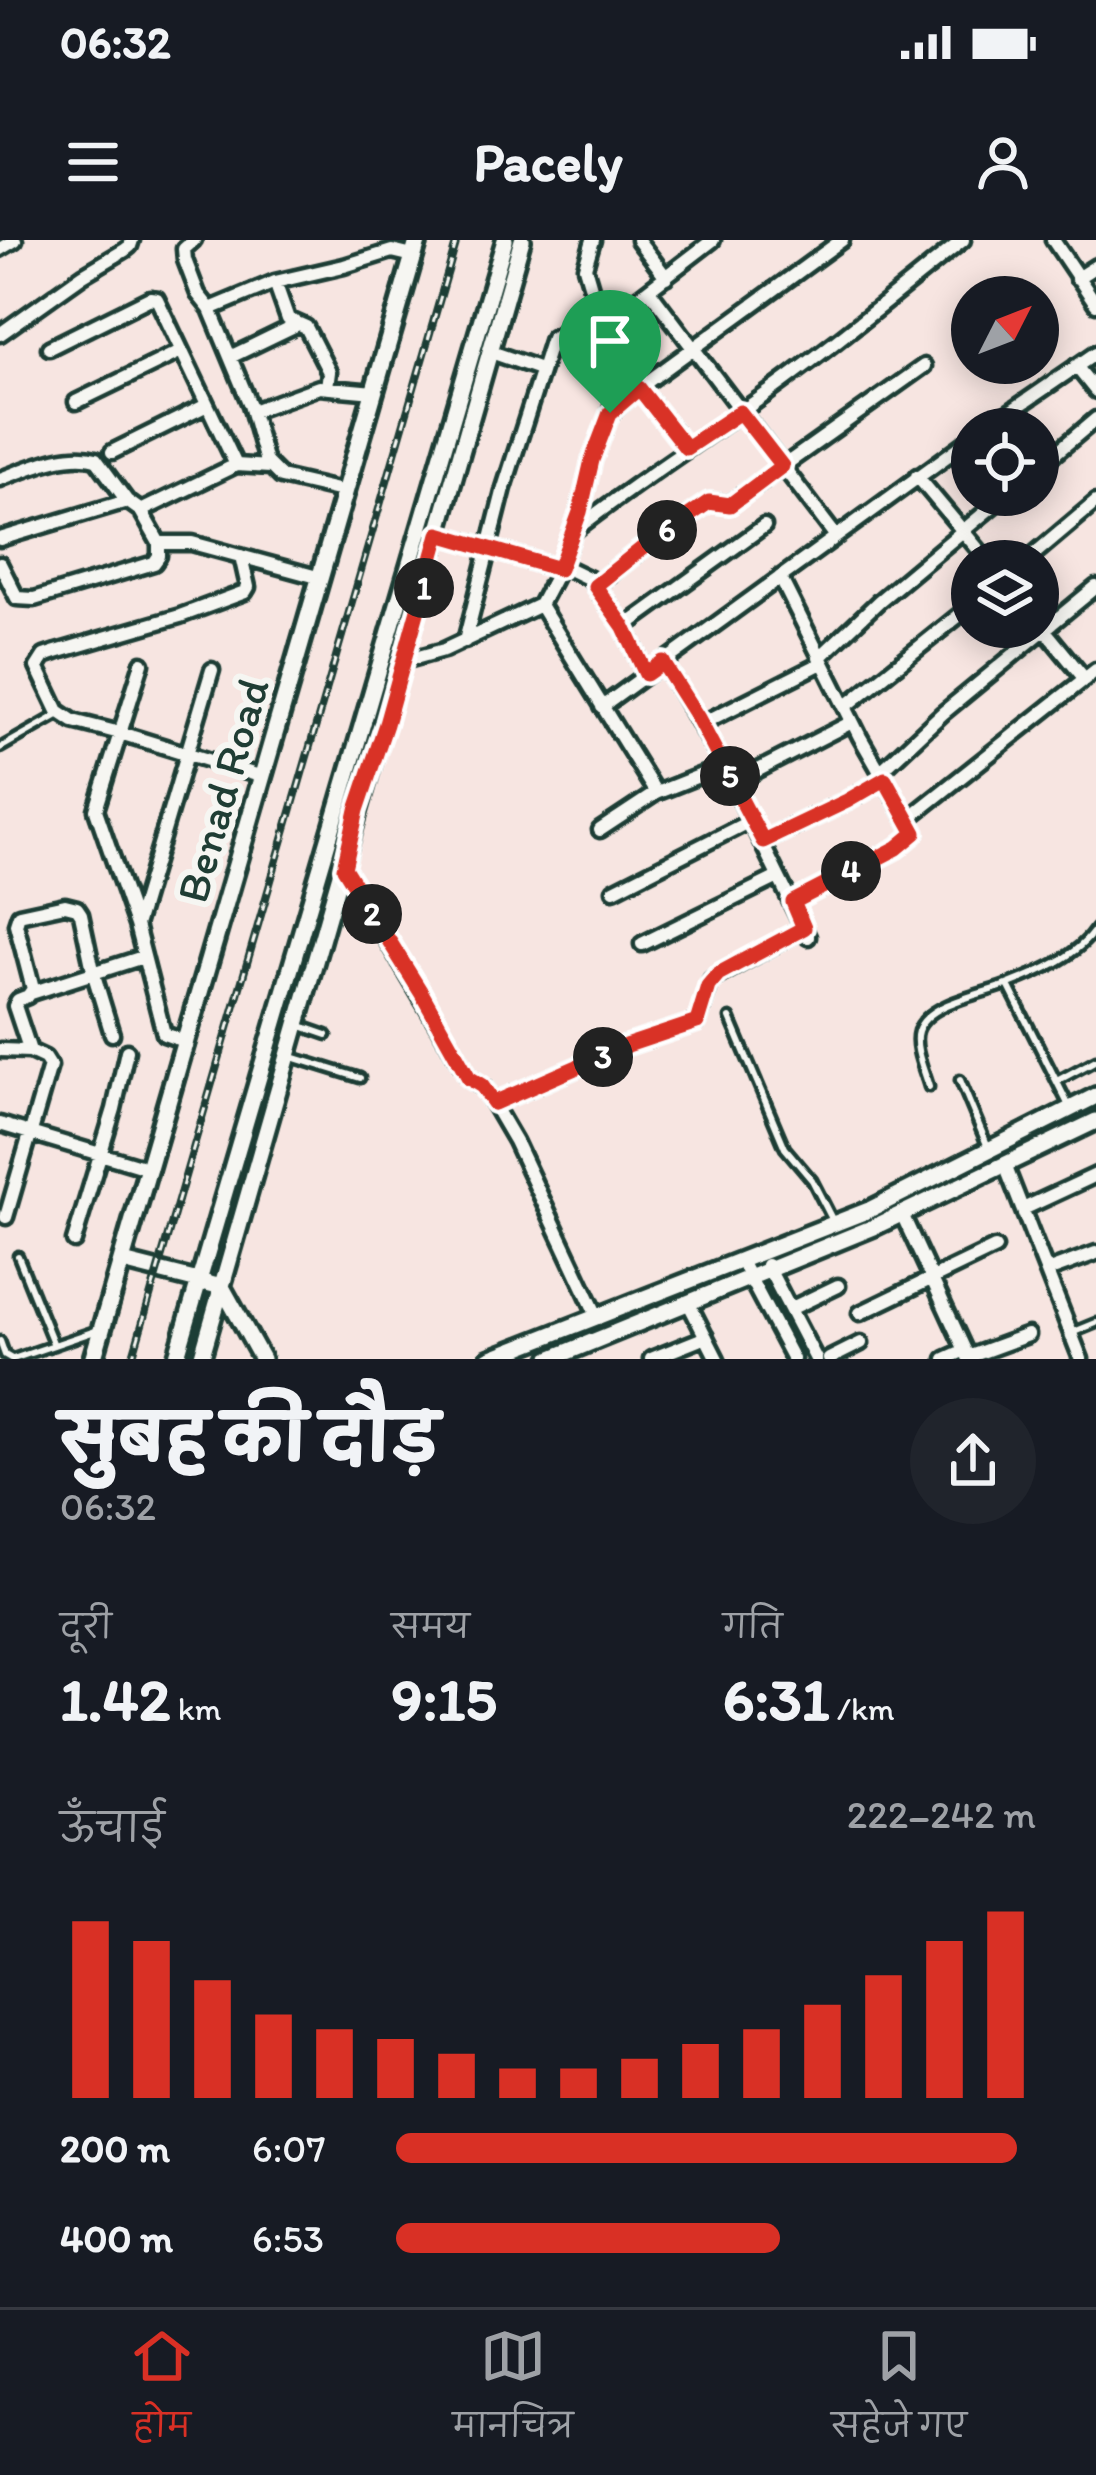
<!DOCTYPE html>
<html lang="hi">
<meta charset="utf-8">
<style>
:root{--surface:#171b24;--page:#20242c;--text:#f1f3f6;--muted:#9ea1a6;--line:#363941;--accent:#d93025}
body{margin:0;font-family:Itim,"Playpen Sans Deva",sans-serif;background:var(--page);color:var(--text);height:100vh;display:flex;flex-direction:column;font-size:45px;white-space:nowrap}
*{box-sizing:border-box;margin:0}
p{font-size:39px;color:var(--muted)}
.icon{flex:none;width:66px;height:66px;fill:none;stroke:currentColor;stroke-width:2;stroke-linecap:round;stroke-linejoin:round}
.map{position:relative;height:1119px;overflow:hidden}
.panel{display:flex;flex-direction:column;background:var(--surface);flex:1}
.panel>*{flex:none}
.needle{width:78px;rotate:48deg}
.controls{position:absolute;left:951px;top:36px;display:grid;gap:24px}
.controls a{display:grid;place-items:center;width:108px;height:108px;border-radius:50%;background:var(--surface);box-shadow:0 6px 30px #0003;font-size:60px}
.pin{position:absolute;display:grid;place-items:center;width:102px;height:102px;color:#fff;margin:-123px -51px;border-radius:50% 50% 50% 0;rotate:-45deg;box-shadow:0 0 12px #0007}
.pin .icon{rotate:45deg}
.km{position:absolute;width:60px;height:60px;margin:-30px;border-radius:50%;background:#222;color:#fff;font-size:33px;line-height:60px;text-align:center}
.round{display:grid;place-items:center;flex:none;width:126px;height:126px;border-radius:63px;background:var(--page)}
.overview{display:flex;align-items:center;justify-content:space-between;height:204px;padding:0 60px}
h1{font-size:66px;font-weight:800;line-height:90px}
.stats{display:grid;grid-template-columns:repeat(3,1fr);gap:18px;height:204px;padding:12px 60px}
.stats div{display:grid;align-content:center}
.stats b{font-size:60px;font-weight:800}
.stats small{font-size:33px;font-weight:400}
.stats p{font-size:33px}
.chart{height:336px;padding:24px 60px}
.chart p{display:flex;justify-content:space-between}
.chart svg{width:100%;height:216px;margin-top:12px;stroke:var(--accent);stroke-width:6}
ul{padding:0 60px;list-style:none;font-size:39px}
li{display:grid;grid-template-columns:192px 144px 1fr;align-items:center;height:90px}
li i{height:30px;border-radius:15px;background:var(--accent)}
.status{display:flex;justify-content:space-between;align-items:center;height:84px;padding:0 60px;background:var(--surface);direction:ltr}
.status svg{height:33px;fill:currentColor}
header{display:flex;justify-content:space-between;align-items:center;height:156px;padding:0 60px;background:var(--surface);font-size:54px;font-weight:800}
.menu{display:flex;justify-content:space-around;align-items:center;height:168px;border-top:3px solid var(--line);background:var(--surface);font-size:33px;color:var(--muted)}
.menu a{display:grid;justify-items:center;gap:6px}
.menu .selected{color:var(--accent)}
.map>svg:first-child{display:block}
.lines{fill:none;stroke-linecap:round;stroke-linejoin:round}
.service-casing{stroke:#1f3d34;stroke-width:15}
.minor-casing{stroke:#1f3d34;stroke-width:21}
.tertiary-casing{stroke:#1f3d34;stroke-width:24}
.secondary-casing{stroke:#1f3d34;stroke-width:26}
.service{stroke:#f6f6f2;stroke-width:6}
.minor{stroke:#f6f6f2;stroke-width:12}
.tertiary{stroke:#f6f6f2;stroke-width:15}
.secondary{stroke:#f6f6f2;stroke-width:16}
.rail-casing{stroke:#1f3d34;stroke-width:8}
.rail{stroke:#f6f6f2;stroke-width:3;stroke-dasharray:9;stroke-linecap:butt}
.route-casing{stroke:#fff;stroke-width:24}
.route{stroke:#d93025;stroke-width:15}
.labels{text-anchor:middle;stroke-width:12;stroke-linejoin:round;paint-order:stroke}
.street-label{font-size:45px;fill:#1f3d34;stroke:#f6f6f2}
</style>
<div class="status"><b>06:32</b><svg viewBox="0 0 49 12"><path d="M0 12V9h3v3zM5 12V6h3v6zM10 12V3h3v9zM15 12V0h3v12zM26 1h20v11H26zM47 4h2v5h-2z"/></svg></div>
<header><svg class="icon" aria-label="menu" viewBox="0 0 24 24"><path d="M4 6h16M4 12h16M4 18h16"/></svg>Pacely<svg class="icon" aria-label="person" viewBox="0 0 24 24"><circle cx="12" cy="8" r="4"/><path d="M4 21q1-7 8-7t8 7"/></svg></header>
<div class="map">
<svg width="1096" height="1119" viewBox="0 0 1096 1119">
<rect width="100%" height="100%" fill="#f7e5e1"/>
<filter id="ink" filterUnits="userSpaceOnUse"><feTurbulence type="fractalNoise" baseFrequency=".00833" numOctaves="2"/><feDisplacementMap in="SourceGraphic" scale="24" xChannelSelector="R" yChannelSelector="G"/><feConvolveMatrix kernelMatrix="1 2 1 2 8 2 1 2 1" color-interpolation-filters="sRGB"/></filter>
<g filter="url(#ink)">
<g class="lines">
<defs>
<path id="service" d="M0,508L58,475
M1008,745L1069,866
M730,778L785,908L812,940L833,981
M301,786L327,795
M292,817L360,838
M960,840L988,907
M1057,841L1096,820
M929,847C925,832 913,807 918,791C928,762 985,754 1009,744C1040,732 1078,716 1096,688
M18,1016L54,1105
M1074,1092L1096,1083
M0,1101L5,1115L12,1119
M13,1119L98,1090"/>
<path id="minor" d="M194,0L184,9L185,20L198,54L210,69L250,165L266,222L281,237L346,252
M638,0L666,37
M1053,0L1096,64
M0,9L15,0
M1077,38L1096,26
M275,42L288,79L306,87L329,132L327,147
M649,50L835,295
M210,69L275,42L344,26L392,11L413,16
M0,94L83,35L125,10L130,6L132,0
M49,108L150,58L157,59L236,225
M491,112L540,129
M230,117L296,85
M1076,126L1096,151
M639,148L686,208
M76,162L181,111
M253,171L319,147L374,152
M611,173L639,148L842,0
M985,189L1096,113
M112,212L207,165
M1038,228L1096,179
M917,236L988,321
M0,239C28,229 67,210 96,219L127,261L141,271L159,303H192L321,338
M141,271L236,225L270,227
M574,291C627,249 683,213 738,174C816,120 889,59 963,0
M433,292L559,329
M0,299L127,261
M241,316L248,347L245,352L180,376L56,412L44,416L37,427L58,471L73,481L120,493L263,537
M1026,321L1096,262
M0,324L17,358L34,359L154,323L159,316V303
M561,325L590,339L624,387L646,434
M780,337L860,497L915,593L897,608L793,662
M595,346L650,302L709,262L730,264L924,126
M540,365L656,553L600,590
M1038,382L1084,438
M624,387L764,286
M465,401L504,248L552,98L599,75L622,70L713,0
M819,418L879,361L1006,255
M404,421L444,410L540,365L561,325L580,272L592,220L610,173L626,117L599,75L585,27L593,0
M663,422L724,526L808,697
M142,423L96,570L136,685L164,794L187,802
M602,467L972,198
M845,467L972,365
M701,484L822,423
M880,532L943,473L1096,347
M733,543L852,482
M656,553L724,526
M908,579L1096,430
M763,601L847,561L885,539
M344,628L469,838L484,848L515,901L598,1078
M614,650L752,580
M137,682L212,430
M642,704L778,637
M31,753L143,717
M0,810L30,811
M494,863L628,805L697,782L711,740L804,688
M0,884L150,929
M1005,925L1081,1119
M1023,969L1096,935
M902,974L969,1119
M6,977L50,826L45,818L30,811L15,766L18,760L28,756L33,749L16,684L19,675L65,665L77,668L81,674L94,735L112,794
M74,1001L114,869L127,811
M741,1021L793,1119
M767,1025L816,1119
M1047,1031L1096,1013
M688,1062L717,1119
M790,1069L838,1046
M860,1073L995,1008
M968,1117L1028,1095
M651,1119L706,1097
M829,1119L861,1103
M945,1119L965,1110"/>
<path id="tertiary" d="M123,1022L222,1047L262,1119
M176,1119L505,0
M201,1119L522,0
M489,1119L869,970L1096,856
M550,1119L874,987L1096,881"/>
<path id="secondary" d="M93,1119L418,0"/>
</defs>
<!-- service casing -->
<use href="#service" class="service-casing"/>
<!-- minor casing -->
<use href="#minor" class="minor-casing"/>
<!-- tertiary casing -->
<use href="#tertiary" class="tertiary-casing"/>
<!-- secondary casing -->
<use href="#secondary" class="secondary-casing"/>
<!-- service -->
<use href="#service" class="service"/>
<!-- minor -->
<use href="#minor" class="minor"/>
<!-- tertiary -->
<use href="#tertiary" class="tertiary"/>
<!-- secondary -->
<use href="#secondary" class="secondary"/>
<defs>
<path id="rail" d="M132,1119L457,0"/>
</defs>
<!-- rail casing -->
<use href="#rail" class="rail-casing"/>
<!-- rail -->
<use href="#rail" class="rail"/>
</g>
</g>
<g class="lines" filter="url(#ink)">
<defs>
<path id="route" d="M639,148L686,208L740,172L782,226L730,265L709,262L650,302L595,346L624,387L646,434L663,422L665,426L698,478L763,601L847,561L885,539L915,593L897,608L793,662L804,688L718,734L708,746L697,782L628,805L494,863L482,846L469,838L422,754L344,628L357,570L386,484L439,294L559,329L580,272L592,220L610,173Z"/>
</defs>
<!-- route casing -->
<use href="#route" class="route-casing"/>
<!-- route -->
<use href="#route" class="route"/>
</g>
<g class="labels">
<!-- street labels -->
<g class="street-label">
<text transform="translate(222 550) rotate(-74)" y="16">Benad Road</text>
</g>
</g>
</svg>
<div class="controls">
<a><svg class="needle" viewBox="-14 -14 28 28"><path d="M0-13l5 13h-10z" fill="#e53935"/><path d="M0 13l5-13h-10z" fill="#9ea1a6"/></svg></a>
<a><svg class="icon" aria-label="locate" viewBox="0 0 24 24"><circle cx="12" cy="12" r="6"/><path d="M12 2v4M12 18v4M2 12h4M18 12h4"/></svg></a>
<a><svg class="icon" aria-label="layers" viewBox="0 0 24 24"><path d="M12 4l9 5-9 5-9-5zM3 14l9 5 9-5"/></svg></a>
</div>
<div class="pin" style="left:610px;top:173px;background:#1e9e55"><svg class="icon" aria-label="arrive" viewBox="0 0 24 24"><path d="M6 21V4h12l-3 4 3 4H6"/></svg></div>
<b class="km" style="left:424px;top:348px">1</b>
<b class="km" style="left:372px;top:674px">2</b>
<b class="km" style="left:603px;top:817px">3</b>
<b class="km" style="left:851px;top:631px">4</b>
<b class="km" style="left:730px;top:536px">5</b>
<b class="km" style="left:667px;top:290px">6</b>
</div>
<section class="panel">
<div class="overview"><div><h1>सुबह की दौड़</h1><p>06:32</p></div><a class="round"><svg class="icon" aria-label="share" viewBox="0 0 24 24"><path d="M12 15V3M7 8l5-5 5 5M5 13v7h14v-7"/></svg></a></div>
<div class="stats">
<div><p>दूरी</p><b>1.42<small> km</small></b></div>
<div><p>समय</p><b>9:15</b></div>
<div><p>गति</p><b>6:31<small> /km</small></b></div>
</div>
<div class="chart"><p><span>ऊँचाई</span>222–242 m</p>
<svg viewBox="0 0 160 44" preserveAspectRatio="none"><path d="M5 44V8M15 44V12M25 44V20M35 44V27M45 44V30M55 44V32M65 44V35M75 44V38M85 44V38M95 44V36M105 44V33M115 44V30M125 44V25M135 44V19M145 44V12M155 44V6"/></svg>
</div>
<ul>
<li><b>200 m</b>6:07<i style="width:97%"></i></li>
<li><b>400 m</b>6:53<i style="width:60%"></i></li>
</ul>
</section>
<nav class="menu">
<a class="selected"><svg class="icon" aria-label="home" viewBox="0 0 24 24"><path d="M3 11l9-7 9 7M6 9v11h12V9"/></svg>होम</a>
<a><svg class="icon" aria-label="map" viewBox="0 0 24 24"><path d="M3 6l6-2 6 2 6-2v14l-6 2-6-2-6 2zM9 4v14M15 6v14"/></svg>मानचित्र</a>
<a><svg class="icon" aria-label="saved" viewBox="0 0 24 24"><path d="M7 4h10v16l-5-4-5 4z"/></svg>सहेजे गए</a>
</nav>
